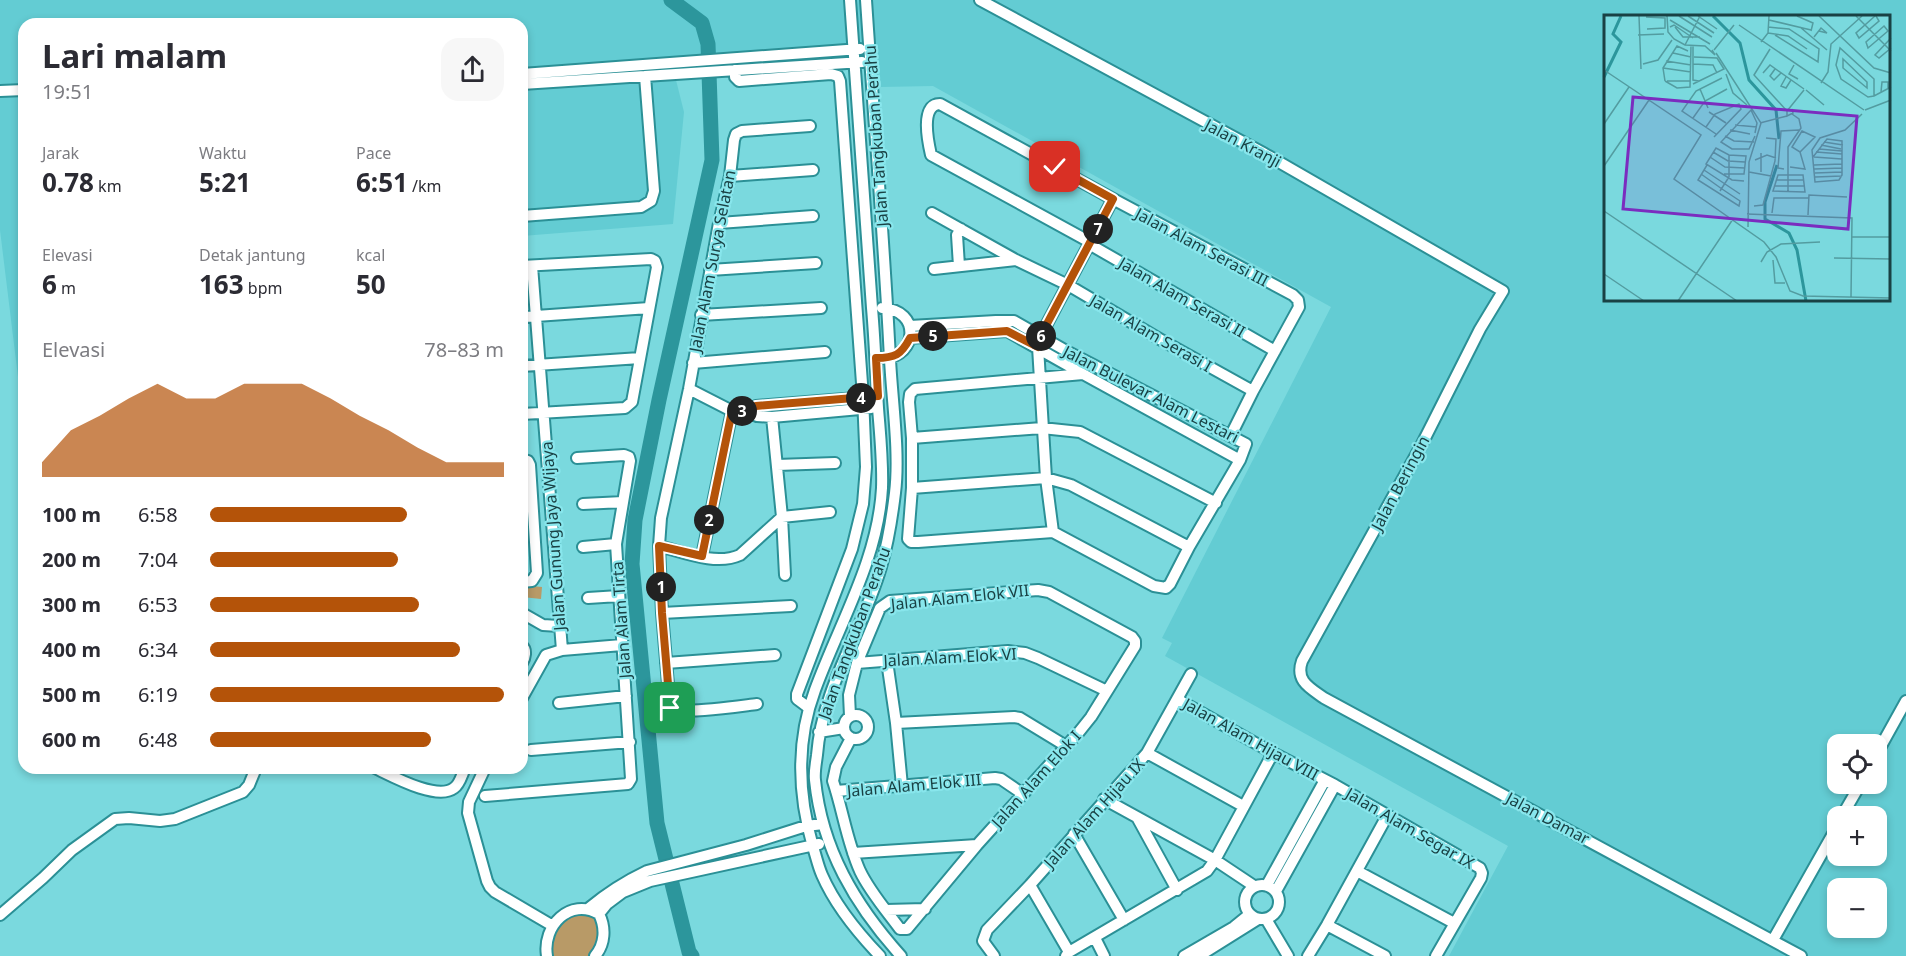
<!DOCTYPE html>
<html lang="id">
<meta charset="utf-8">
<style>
:root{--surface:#fff;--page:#f7f7f7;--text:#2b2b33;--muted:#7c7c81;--accent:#b45309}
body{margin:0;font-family:"Noto Sans",sans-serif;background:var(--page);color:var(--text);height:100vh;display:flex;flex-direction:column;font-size:22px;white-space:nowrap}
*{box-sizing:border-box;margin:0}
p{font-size:20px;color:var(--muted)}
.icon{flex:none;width:33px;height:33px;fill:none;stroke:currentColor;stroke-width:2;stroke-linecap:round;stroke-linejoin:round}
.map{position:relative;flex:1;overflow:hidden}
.side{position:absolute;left:18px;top:18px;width:510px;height:756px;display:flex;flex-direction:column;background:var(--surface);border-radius:18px;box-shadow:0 3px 9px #0003}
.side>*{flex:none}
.tools{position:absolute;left:1827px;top:734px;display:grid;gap:12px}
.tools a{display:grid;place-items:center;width:60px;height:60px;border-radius:12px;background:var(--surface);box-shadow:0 3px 9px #0003;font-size:30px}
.pin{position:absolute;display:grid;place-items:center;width:51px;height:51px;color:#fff;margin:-26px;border-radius:12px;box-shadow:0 3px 9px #0006}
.km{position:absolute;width:30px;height:30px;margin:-15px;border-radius:50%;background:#222;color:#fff;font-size:16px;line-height:30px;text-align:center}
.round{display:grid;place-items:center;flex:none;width:63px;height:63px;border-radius:18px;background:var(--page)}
.overview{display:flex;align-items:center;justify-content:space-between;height:102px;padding:0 24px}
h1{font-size:33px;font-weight:700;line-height:45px}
.figures{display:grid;grid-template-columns:repeat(3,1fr);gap:9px;height:102px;padding:6px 24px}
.figures div{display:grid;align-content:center}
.figures b{font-size:26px;font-weight:700}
.figures small{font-size:16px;font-weight:400}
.figures p{font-size:16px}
.chart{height:168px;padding:12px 24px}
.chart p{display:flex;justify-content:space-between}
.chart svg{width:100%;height:108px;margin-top:6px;fill:var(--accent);opacity:.7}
ul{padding:0 24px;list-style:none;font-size:20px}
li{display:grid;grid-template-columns:96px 72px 1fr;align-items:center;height:45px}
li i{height:15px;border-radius:8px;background:var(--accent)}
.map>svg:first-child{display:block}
.built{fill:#63ccd3;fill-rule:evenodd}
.green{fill:#b89a67}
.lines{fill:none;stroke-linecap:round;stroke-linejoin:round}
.river{stroke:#2c969c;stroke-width:15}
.minor-casing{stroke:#2b9096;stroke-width:14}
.minor{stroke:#fff;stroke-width:10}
.route-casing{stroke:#fff;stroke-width:12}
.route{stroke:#b45309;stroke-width:8}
.labels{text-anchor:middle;stroke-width:4.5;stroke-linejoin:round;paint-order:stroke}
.street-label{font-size:16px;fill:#194144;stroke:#88e6ec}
.inset-river{fill:none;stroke:#2c969c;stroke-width:3}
.inset-road{fill:none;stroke:#539ca0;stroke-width:1.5}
.view{fill:#7b2cbf;fill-opacity:0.15;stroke:#7b2cbf;stroke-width:3}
.inset-edge{fill:none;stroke:#194144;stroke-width:3}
</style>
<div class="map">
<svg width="1906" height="956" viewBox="0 0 1906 956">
<rect width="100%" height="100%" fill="#7ad9de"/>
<!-- built -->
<path class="built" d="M0,0H1906V956H1449L1508,846L1165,656L1172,643L1162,638L1331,307L933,86L881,87L879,68L676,80L684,112L673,224L522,236V24H24V392L20,393L0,230ZM1606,16H1890V300H1606ZM1838,744H1876V783H1838ZM1838,816H1876V855H1838ZM1838,888H1876V927H1838Z"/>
<!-- green -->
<path class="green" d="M522,585L542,587L541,599L522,597Z
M576,909H590L603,932L591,956H549L554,926Z"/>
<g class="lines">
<!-- river -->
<path class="river" d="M671,0L702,23L708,44L712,160L659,400L635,520L632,564L657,823L689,952L692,956"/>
<defs>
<path id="minor" d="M850,0C858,103 865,206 872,308C875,342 876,375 878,408C880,434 883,461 882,488C878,560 839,624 815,690C796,741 798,795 813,847C816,856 818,866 822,875C835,905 857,932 880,956
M866,0C874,120 884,239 890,359C892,400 900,453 895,493C892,518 888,543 881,567C863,630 822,688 817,755C816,763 814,772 815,780C822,849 855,905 901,956
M980,0L1265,154L1503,291L1480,329L1421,446L1302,661C1295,681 1310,688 1324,698L1801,956
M735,70V77L739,81L831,74L838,76L840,81L863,397L866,467L863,504L852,549L797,694V699L809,708
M522,74L860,49
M522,84L862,62
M0,91L24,90
M730,176L813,170
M932,213L1016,260L1068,285L1163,341L1253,391
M522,216L641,207L651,201L654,191L645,76
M719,223L813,216
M1090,242L931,155C928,142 920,104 940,104L1113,199L1293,295L1298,300L1299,307L1253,391L1231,435
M1089,244L1275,351
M522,266L651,259L655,261L657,267L632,402L625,408L522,414
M959,266L957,235L961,229
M934,269L1016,260
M710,270L816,263
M882,308C922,310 917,357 884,358
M701,315L821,308
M522,317L649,308
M910,326L996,321H1014L1070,353L1246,444L1240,460L1189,547L1170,584L1166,588L1154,586L1053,532L918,542H911L908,539L912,488V438L909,402L910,394L915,389L1083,374
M910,338L1007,331L1083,374L1240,460
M693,363L825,352
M522,366L640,358
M689,389L732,411L748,412L757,416L772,417L871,408
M748,412L756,406L869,397
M772,417L782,517L785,575
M912,438L1042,428L1080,432L1216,503
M522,460L528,461L530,465L537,573L532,581L522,582
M777,465L835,463
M912,488L1046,478L1071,485L1189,547
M583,504L623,502
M1053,532L1046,478L1038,347L1040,337L1113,199
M659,546C683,552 716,566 740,555L782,517L830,512
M583,547L616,544
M702,556L732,411
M588,598L619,596
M522,613L543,625L559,626
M662,613L791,606
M522,646C527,650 525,658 522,663
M562,650L622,645
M887,661L896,723L902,786
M666,663L775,655
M857,663L1008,651L1025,653L1038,658L1107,691
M522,698L546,655L562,650L532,266
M1177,699L1273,753L1335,785L1480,868L1482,873L1481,878L1436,956
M559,703L626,696
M757,704C740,706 683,715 670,708L662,613L659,546L661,518L689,389L719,223L730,176L734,140L736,134L742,131L810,126
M844 727a12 12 0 1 1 24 0a12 12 0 1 1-24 0Z
M850,716L849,695L857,663L880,608L890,601L1038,590L1049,592L1132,637L1135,641V646L1091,717L1079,732L977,845L907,929H900C886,910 870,892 860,871C847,842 843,811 833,781L836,767L851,738
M896,723L1014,717L1020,718L1066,746
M819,732L844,728
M531,750L630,742
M1147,753L1243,806
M1876,755L1906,701
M375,768C392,776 437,801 454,788C460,784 462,774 465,768
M485,768L469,802L468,813L487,881L490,887L495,892L553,926
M836,791L995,778L1001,779L1023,794
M485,796L628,784L631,779L616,544L630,461L629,457L624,455L577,458
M1104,799L1215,860L1254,886
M1842,816L1861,783
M1138,819L1177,890
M1074,834L1124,920
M853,853L977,845
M1357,871L1454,923
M1245 902a17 17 0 1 1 34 0a17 17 0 1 1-34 0Z
M1030,885L1069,952
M1267,885L1325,780
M1276,891L1335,785
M589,908C607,893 626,881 647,871L746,845L806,826L823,824
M886,910L925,909
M599,914L607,904L623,892L650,881L819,844
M0,915L43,878L72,850L115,819L129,818L160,821L175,819L243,792L249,785L256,768
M1266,919L1288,956
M1327,925L1385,956
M1095,938L1104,956
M1773,940L1838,825
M547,956C542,926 570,897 599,914C606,928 605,944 595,956
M994,956L983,941L987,930L1030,885L1147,753L1191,674
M1066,956L1069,952L1207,871L1215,860L1273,753
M1184,956L1234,927L1250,914
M1199,956L1258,919
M1308,956L1327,925L1387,816"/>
</defs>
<!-- minor casing -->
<use href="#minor" class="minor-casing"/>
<!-- minor -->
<use href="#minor" class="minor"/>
</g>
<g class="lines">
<defs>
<path id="route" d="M670,708L662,613L659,546L702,556L732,411L748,412L756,406L878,396L876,358C895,358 901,355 910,338L1007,331L1038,347L1040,337L1113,199L1055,167"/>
</defs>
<!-- route casing -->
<use href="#route" class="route-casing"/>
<!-- route -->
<use href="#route" class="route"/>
</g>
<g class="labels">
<!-- street labels -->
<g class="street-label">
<text transform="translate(876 136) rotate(-94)" y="6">Jalan Tangkuban Perahu</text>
<text transform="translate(1243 143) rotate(28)" y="6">Jalan Kranji</text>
<text transform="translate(1202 247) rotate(28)" y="6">Jalan Alam Serasi III</text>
<text transform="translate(712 261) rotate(-79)" y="6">Jalan Alam Surya Selatan</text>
<text transform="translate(1182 297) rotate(30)" y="6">Jalan Alam Serasi II</text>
<text transform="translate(1151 333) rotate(30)" y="6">Jalan Alam Serasi I</text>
<text transform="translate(1151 394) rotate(27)" y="6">Jalan Bulevar Alam Lestari</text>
<text transform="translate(1400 483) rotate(-62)" y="6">Jalan Beringin</text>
<text transform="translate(553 536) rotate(-94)" y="6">Jalan Gunung Jaya Wijaya</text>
<text transform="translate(960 597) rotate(-6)" y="6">Jalan Alam Elok VII</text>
<text transform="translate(621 620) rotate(-94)" y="6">Jalan Alam Tirta</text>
<text transform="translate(854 633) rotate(-70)" y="6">Jalan Tangkuban Perahu</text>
<text transform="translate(950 657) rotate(-3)" y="6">Jalan Alam Elok VI</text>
<text transform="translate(1251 739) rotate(29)" y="6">Jalan Alam Hijau VIII</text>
<text transform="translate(1036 779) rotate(-48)" y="6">Jalan Alam Elok I</text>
<text transform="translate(914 785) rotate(-5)" y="6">Jalan Alam Elok III</text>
<text transform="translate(1094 813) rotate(-48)" y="6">Jalan Alam Hijau IX</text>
<text transform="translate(1548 818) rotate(28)" y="6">Jalan Damar</text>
<text transform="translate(1410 828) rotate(30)" y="6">Jalan Alam Segar IX</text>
</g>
</g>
<!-- overview -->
<g transform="translate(1604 15)">
<rect width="286" height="286" fill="#7ad9de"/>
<path class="inset-river" d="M109,1L136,28L145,65L172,95L175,124M0,62L17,27L9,19L17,1M173,150L161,187V204L185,218L193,235L202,286"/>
<path class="inset-road" d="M35,1L37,54M63,1L64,17L70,24L81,30L101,31L111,40L108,35M75,1L108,22M84,1L110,18M94,1L113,14M193,1L209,8L207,16M215,1L270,53L287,58M252,1L287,36M271,1L252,18L255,23L275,6L272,1M42,2L61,3V13L43,14M66,5L106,29M165,5L207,15M135,10L260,95M280,11L284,16L264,33L262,27ZM66,12L70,10L89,23M71,12L79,22H96M164,12L185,14L215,34L214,47L171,20M196,12L223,35M164,18L184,21L203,34M34,20L60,19M210,22L217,13L223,18L215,16M287,23L271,40L275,43L287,33M157,27L164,18L165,1M81,30L96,1M89,30V65L95,66M166,34L150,60L183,96M110,35L130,10M69,38L87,42M112,38L157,108L145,147L144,212M239,44L263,67V73L239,53ZM62,46L87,50M39,49L54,45L68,25M89,49L109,50L113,58M190,50L185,59L194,64M59,53L87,57M171,54L166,61L170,65L177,58M0,55L97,120L70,164L160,227L172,242L186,276L199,281L287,283M159,58L166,50L200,74M122,59L129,78L143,90M182,62L177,71L182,73L187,65M61,66L73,73L86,72L87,30M61,66L59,53L73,31L84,36M63,66H86M217,68L224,57L227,29L258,1M89,69L120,54L113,43L90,42M96,74L104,93M202,75L220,90M277,77L278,67H284V73M270,81V64L236,33L232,50L237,64L264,82L270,81L287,72M188,94L189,98L183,101V96L200,75M261,95L287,85M105,97L122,108M89,103L101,86L123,74M156,108L183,101M0,109L25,72M131,110L153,112M102,112L111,99L135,89L137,94L110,122M126,115L146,119M198,116L211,122L196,137L188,132ZM112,119L78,96L92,76L118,63M121,121L130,126L150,127M151,121L145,134H128L117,127L147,95L153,108L151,118M220,127L239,130M217,130L237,134M215,134L238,136M109,137L124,146L141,147M212,137L238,139M106,142L121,152L141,153M209,142L223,124L238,126V160L235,165L211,167L208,135L216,123L241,115L258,99M210,142L238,144M151,145L163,140L172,143M103,150L94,165L135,191L136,186L118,174M210,150L238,149M0,151L45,85M186,152L201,154L196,137M180,154L174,153L177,116L195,115M210,154L238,153M100,155L136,179M145,157L167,161M157,157V138M211,158L238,157M97,159L118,174M120,159H140L142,141L125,140L112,133L102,149L128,165L140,166M174,160H199L201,177L169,176ZM211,162L238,161M172,165H200M170,171H201M116,176L125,162V140M184,177V132L197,113L195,104L188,99M150,191L159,190L171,146L172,124L162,123M0,196L133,286M168,198L170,183H205M143,199L248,203L247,282M204,200L205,180L243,182M248,222H287M230,243L287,244M169,245L171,268H181M157,247L163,237L177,229L216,227M0,259L40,286M74,286L129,204"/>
<path class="view" d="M29,82L253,101L244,214L19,194Z"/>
<rect width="286" height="286" class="inset-edge"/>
</g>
</svg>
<div class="tools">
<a><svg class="icon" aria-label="locate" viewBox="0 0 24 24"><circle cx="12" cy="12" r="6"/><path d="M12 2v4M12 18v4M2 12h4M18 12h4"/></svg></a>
<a>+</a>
<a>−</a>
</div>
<div class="pin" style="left:670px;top:708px;background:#1e9e55"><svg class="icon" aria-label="arrive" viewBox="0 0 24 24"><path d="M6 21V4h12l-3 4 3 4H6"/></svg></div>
<div class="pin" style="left:1055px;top:167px;background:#d93025"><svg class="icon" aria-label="check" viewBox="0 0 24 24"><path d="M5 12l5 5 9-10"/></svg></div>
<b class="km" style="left:661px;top:587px">1</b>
<b class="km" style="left:709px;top:520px">2</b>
<b class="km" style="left:742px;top:411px">3</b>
<b class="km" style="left:861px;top:398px">4</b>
<b class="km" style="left:933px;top:336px">5</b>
<b class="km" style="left:1041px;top:336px">6</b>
<b class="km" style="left:1098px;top:229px">7</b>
<section class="side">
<div class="overview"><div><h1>Lari malam</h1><p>19:51</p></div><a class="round"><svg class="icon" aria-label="share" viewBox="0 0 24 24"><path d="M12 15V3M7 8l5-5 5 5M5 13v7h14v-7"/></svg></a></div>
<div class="figures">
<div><p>Jarak</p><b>0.78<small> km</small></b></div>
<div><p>Waktu</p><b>5:21</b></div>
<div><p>Pace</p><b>6:51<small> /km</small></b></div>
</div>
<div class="figures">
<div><p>Elevasi</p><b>6<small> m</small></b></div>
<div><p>Detak jantung</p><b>163<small> bpm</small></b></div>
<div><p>kcal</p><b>50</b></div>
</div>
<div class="chart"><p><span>Elevasi</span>78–83 m</p>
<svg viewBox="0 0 160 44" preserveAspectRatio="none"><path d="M0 44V38L10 25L20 19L30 12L40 6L50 12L60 12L70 6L80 6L90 6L100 12L110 19L120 25L130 32L140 38L150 38L160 38V44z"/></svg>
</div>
<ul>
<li><b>100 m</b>6:58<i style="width:67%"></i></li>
<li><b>200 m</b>7:04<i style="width:64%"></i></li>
<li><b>300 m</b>6:53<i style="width:71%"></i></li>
<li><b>400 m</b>6:34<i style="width:85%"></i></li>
<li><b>500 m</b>6:19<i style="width:100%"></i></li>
<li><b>600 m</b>6:48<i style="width:75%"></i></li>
</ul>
</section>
</div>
